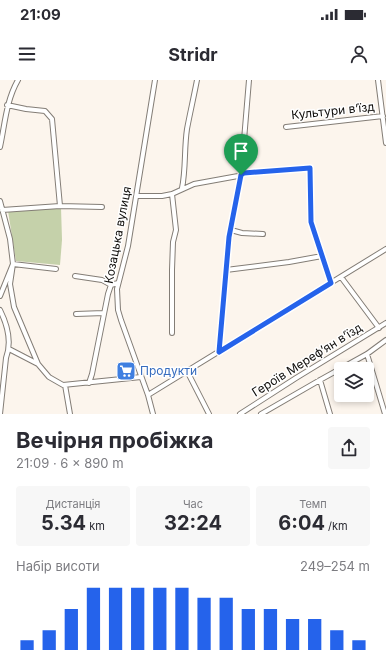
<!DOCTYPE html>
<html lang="uk">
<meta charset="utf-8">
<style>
:root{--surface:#fff;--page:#f7f7f7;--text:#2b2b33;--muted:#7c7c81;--accent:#2563eb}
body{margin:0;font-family:Inter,sans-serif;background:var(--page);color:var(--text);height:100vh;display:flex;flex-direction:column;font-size:15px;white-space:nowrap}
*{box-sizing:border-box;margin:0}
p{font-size:13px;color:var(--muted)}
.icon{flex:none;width:22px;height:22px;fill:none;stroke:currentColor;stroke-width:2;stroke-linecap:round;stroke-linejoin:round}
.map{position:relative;height:334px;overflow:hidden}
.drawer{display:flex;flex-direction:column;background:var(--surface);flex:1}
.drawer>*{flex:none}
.controls{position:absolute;left:334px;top:282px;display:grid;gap:8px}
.controls a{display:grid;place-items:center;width:40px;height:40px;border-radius:4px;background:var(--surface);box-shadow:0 2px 6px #0003;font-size:20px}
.pin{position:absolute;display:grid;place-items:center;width:34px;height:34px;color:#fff;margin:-41px -17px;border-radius:50% 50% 50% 0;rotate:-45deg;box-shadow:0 0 4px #0007}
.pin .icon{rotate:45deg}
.round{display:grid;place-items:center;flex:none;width:42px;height:42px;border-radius:4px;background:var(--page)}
.headline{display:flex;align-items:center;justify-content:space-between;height:68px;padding:0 16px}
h1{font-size:22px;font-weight:700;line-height:30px}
.metrics{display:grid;grid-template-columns:repeat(3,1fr);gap:6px;height:68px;padding:4px 16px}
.metrics div{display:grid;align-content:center;border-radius:4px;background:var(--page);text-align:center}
.metrics b{font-size:20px;font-weight:700}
.metrics small{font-size:11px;font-weight:400}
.metrics p{font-size:11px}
.chart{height:112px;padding:8px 16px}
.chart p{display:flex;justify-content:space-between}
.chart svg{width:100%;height:72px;margin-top:4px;stroke:var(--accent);stroke-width:6}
.status{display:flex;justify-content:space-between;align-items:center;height:28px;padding:0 20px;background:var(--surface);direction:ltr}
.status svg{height:11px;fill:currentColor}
header{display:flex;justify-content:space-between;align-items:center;height:52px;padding:0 16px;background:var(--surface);font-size:18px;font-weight:700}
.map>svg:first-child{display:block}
.green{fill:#c5d1aa}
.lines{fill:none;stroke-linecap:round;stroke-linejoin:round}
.minor-casing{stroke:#837d76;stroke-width:6}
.minor{stroke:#fff;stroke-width:4}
.route-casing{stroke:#fff;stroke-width:8}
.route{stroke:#2563eb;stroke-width:5}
.labels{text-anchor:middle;stroke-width:3;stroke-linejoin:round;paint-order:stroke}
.street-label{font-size:12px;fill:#0f0d0a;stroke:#fff}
.shop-label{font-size:12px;fill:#366cbe;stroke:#fff;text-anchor:start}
</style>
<div class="status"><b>21:09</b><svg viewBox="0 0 49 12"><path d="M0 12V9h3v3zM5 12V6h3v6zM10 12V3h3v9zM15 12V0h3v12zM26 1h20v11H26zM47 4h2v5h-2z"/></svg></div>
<header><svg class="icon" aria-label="menu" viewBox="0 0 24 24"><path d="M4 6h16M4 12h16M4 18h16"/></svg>Stridr<svg class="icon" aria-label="person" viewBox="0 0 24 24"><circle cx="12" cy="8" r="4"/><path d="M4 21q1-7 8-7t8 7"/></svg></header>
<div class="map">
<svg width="386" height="334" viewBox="0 0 386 334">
<rect width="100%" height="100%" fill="#fcf5ed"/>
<!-- green -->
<path class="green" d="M61,127L62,160L60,185L16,181L8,131Z"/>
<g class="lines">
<defs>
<path id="minor" d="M378,0L386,63
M7,25L26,29L45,31L52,39L60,126
M286,47L383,36
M0,67C5,44 6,21 18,0
M182,108C186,89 184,69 187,49C190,33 194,16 197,0
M172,114L176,150L173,162L172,190V253
M136,116H162L172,114L194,104L238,96L244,93L310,88L311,142L331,203
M0,121L10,159L13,184L0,216
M2,130L60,126L102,127
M231,150L242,153L263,154
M56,189L13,184L10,204L14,227L38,284L49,297L63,305L141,297
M226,190L289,182L322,176
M75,196L102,200L111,205
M341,197L379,248
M0,230C7,244 12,262 6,278L0,334
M76,234L104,233
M9,269L38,284
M219,272L229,157L241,96L249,0
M367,274L385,334
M187,291L209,334
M320,300L330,334
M89,303L92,294L108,214L111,205L118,203
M65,305L70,334
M148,315L386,169
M153,334L148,315L121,240L118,230L117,209L128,166L155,0
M240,334L296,298L386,243
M261,334L320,300L367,274L386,260"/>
</defs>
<!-- minor casing -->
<use href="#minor" class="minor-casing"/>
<!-- minor -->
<use href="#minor" class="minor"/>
</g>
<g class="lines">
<defs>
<path id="route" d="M310,88L311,142L331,203L219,272L229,157L241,95L244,93Z"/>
</defs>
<!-- route casing -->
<use href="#route" class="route-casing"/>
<!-- route -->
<use href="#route" class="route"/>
</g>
<!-- icons -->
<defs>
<symbol id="supermarket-square" viewBox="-11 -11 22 22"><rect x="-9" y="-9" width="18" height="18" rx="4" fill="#3f7fe0" stroke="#fff"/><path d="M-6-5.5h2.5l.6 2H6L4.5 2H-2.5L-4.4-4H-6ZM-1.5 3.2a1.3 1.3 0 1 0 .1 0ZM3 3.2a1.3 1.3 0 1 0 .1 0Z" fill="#fff"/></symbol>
</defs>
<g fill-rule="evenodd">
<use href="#supermarket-square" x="115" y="280" width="22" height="22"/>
</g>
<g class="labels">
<!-- street labels -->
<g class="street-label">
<text transform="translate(333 31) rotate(-6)" y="4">Культури в’їзд</text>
<text transform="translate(118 155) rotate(-79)" y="4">Козацька вулиця</text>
<text transform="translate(307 280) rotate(-32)" y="4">Героїв Мерефʼян вʼїзд</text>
</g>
<!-- shop labels -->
<g class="shop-label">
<text x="140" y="295">Продукти</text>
</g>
</g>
</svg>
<div class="controls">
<a><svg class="icon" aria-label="layers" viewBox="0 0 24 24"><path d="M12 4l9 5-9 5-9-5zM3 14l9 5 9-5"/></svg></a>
</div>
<div class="pin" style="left:241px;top:95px;background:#1e9e55"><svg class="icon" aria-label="arrive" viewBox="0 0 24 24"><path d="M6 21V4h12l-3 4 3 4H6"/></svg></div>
</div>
<section class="drawer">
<div class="headline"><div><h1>Вечірня пробіжка</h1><p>21:09 · 6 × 890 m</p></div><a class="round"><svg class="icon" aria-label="share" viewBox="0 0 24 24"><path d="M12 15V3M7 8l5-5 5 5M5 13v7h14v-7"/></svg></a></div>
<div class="metrics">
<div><p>Дистанція</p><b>5.34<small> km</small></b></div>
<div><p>Час</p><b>32:24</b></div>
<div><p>Темп</p><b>6:04<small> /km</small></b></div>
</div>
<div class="chart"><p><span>Набір висоти</span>249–254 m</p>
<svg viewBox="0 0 160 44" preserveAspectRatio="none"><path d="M5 44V38M15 44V32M25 44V19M35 44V6M45 44V6M55 44V6M65 44V6M75 44V6M85 44V12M95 44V12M105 44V19M115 44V19M125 44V25M135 44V25M145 44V32M155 44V38"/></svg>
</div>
</section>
